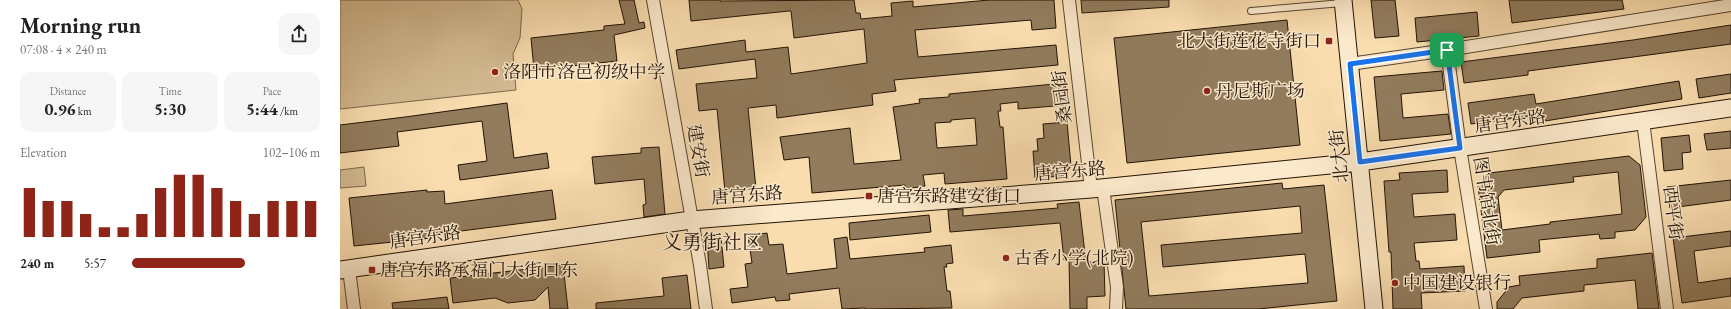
<!DOCTYPE html>
<meta charset="utf-8">
<style>
:root{--surface:#fff;--page:#f6f6f6;--text:#222;--muted:#767676;--accent:#8f2418}
body{margin:0;font-family:"EB Garamond","Noto Serif SC",serif;background:var(--page);color:var(--text);height:100vh;display:flex;flex-direction:column;font-size:15px;white-space:nowrap}
*{box-sizing:border-box;margin:0}
p{font-size:13px;color:var(--muted)}
.icon{flex:none;width:22px;height:22px;fill:none;stroke:currentColor;stroke-width:2;stroke-linecap:round;stroke-linejoin:round}
.map{position:relative;flex:1;overflow:hidden}
.details{display:flex;flex-direction:column;background:var(--surface);width:340px}
.details>*{flex:none}
.pin{position:absolute;display:grid;place-items:center;width:34px;height:34px;color:#fff;margin:-17px;border-radius:8px;box-shadow:0 2px 6px #0006}
.round{display:grid;place-items:center;flex:none;width:42px;height:42px;border-radius:12px;background:var(--page)}
.head{display:flex;align-items:center;justify-content:space-between;height:68px;padding:0 20px}
h1{font-size:22px;font-weight:700;line-height:30px}
.metrics{display:grid;grid-template-columns:repeat(3,1fr);gap:6px;height:68px;padding:4px 20px}
.metrics div{display:grid;align-content:center;border-radius:10px;background:var(--page);text-align:center}
.metrics b{font-size:17px;font-weight:700}
.metrics small{font-size:11px;font-weight:400}
.metrics p{font-size:11px}
.chart{height:112px;padding:8px 20px}
.chart p{display:flex;justify-content:space-between}
.chart svg{width:100%;height:72px;margin-top:4px;stroke:var(--accent);stroke-width:6}
ul{padding:0 20px;list-style:none;font-size:13px}
li{display:grid;grid-template-columns:64px 48px 1fr;align-items:center;height:30px}
li i{height:10px;border-radius:5px;background:var(--accent)}
main{display:flex;flex:1;min-height:0}
.map>svg:first-child{display:block}
.green{fill:#d4bb92;stroke:#7b674c}
.building{fill:#927c5d;stroke:#221305;fill-rule:evenodd}
.lines{fill:none;stroke-linecap:round;stroke-linejoin:round}
.lane-casing{stroke:#584630;stroke-width:8}
.street-casing{stroke:#584630;stroke-width:14}
.secondary-casing{stroke:#221305;stroke-width:19}
.lane{stroke:#fbe9cb;stroke-width:6}
.street{stroke:#fbe9cb;stroke-width:12}
.secondary{stroke:#fbe9cb;stroke-width:17}
.route-casing{stroke:#fff;stroke-width:8}
.route{stroke:#1a73e8;stroke-width:5}
.poi-dot{fill:#8f2418;stroke:#fbe9cb;stroke-width:1.5}
.labels{text-anchor:middle;stroke-width:3;stroke-linejoin:round;paint-order:stroke}
.poi-label{font-size:18px;fill:#221305;stroke:#fbe9cb;text-anchor:start}
.street-label{font-size:18px;fill:#221305;stroke:#fbe9cb}
.quarter-label{font-size:20px;fill:#221305;stroke:#fbe9cb}
</style>
<main>
<section class="details">
<div class="head"><div><h1>Morning run</h1><p>07:08 · 4 × 240 m</p></div><a class="round"><svg class="icon" aria-label="share" viewBox="0 0 24 24"><path d="M12 15V3M7 8l5-5 5 5M5 13v7h14v-7"/></svg></a></div>
<div class="metrics">
<div><p>Distance</p><b>0.96<small> km</small></b></div>
<div><p>Time</p><b>5:30</b></div>
<div><p>Pace</p><b>5:44<small> /km</small></b></div>
</div>
<div class="chart"><p><span>Elevation</span>102–106 m</p>
<svg viewBox="0 0 160 44" preserveAspectRatio="none"><path d="M5 44V14M15 44V22M25 44V22M35 44V30M45 44V38M55 44V38M65 44V30M75 44V14M85 44V6M95 44V6M105 44V14M115 44V22M125 44V30M135 44V22M145 44V22M155 44V22"/></svg>
</div>
<ul>
<li><b>240 m</b>5:57<i style="width:60%"></i></li>
</ul>
</section>
<div class="map">
<svg width="1391" height="309" viewBox="0 0 1391 309">
<rect width="100%" height="100%" fill="#f9ddaf"/>
<filter id="stains"><feTurbulence type="fractalNoise" baseFrequency=".005" numOctaves="4"/><feColorMatrix values="0 0 0 0 .2 0 0 0 0 .09 0 0 0 0 .02 0 0 0 .5 -.17"/></filter>
<radialGradient id="worn" r=".72"><stop offset=".6" stop-color="#630" stop-opacity="0"/><stop offset="1" stop-color="#630" stop-opacity=".3"/></radialGradient>
<!-- green -->
<path class="green" d="M0,0H178L182,9L180,38L173,54L176,90L0,109Z
M24,167L26,186L0,188V170Z"/>
<!-- building -->
<path class="building" d="M279,0H294L299,23L304,22L305,28L274,35L277,61L194,70L191,38L264,30V26L285,24Z
M349,0H380V1L514,0L516,13H520L521,19L552,16L551,3L573,1V7L649,0H714L716,28L692,30L691,20L575,30L578,57L716,45L718,65L554,80L556,91L532,94L533,105L437,118L436,105L408,108L416,189L385,192L377,109L359,111L356,84L417,78L415,59L339,69L336,50L405,40L406,52L448,47L451,74L527,63L524,29L454,38L451,11H449L351,21Z
M741,0H829V7L742,13Z
M1031,0H1055L1059,36L1035,38Z
M1169,0H1282L1284,9L1172,23Z
M1137,12L1139,36L1077,42L1075,18Z
M947,20L960,145L787,163L774,38Z
M1391,25V44L1188,71V75L1124,83L1121,62L1293,40Z
M1102,71L1104,90L1061,94L1063,118L1108,114L1111,134L1040,141L1034,77Z
M1391,74V93L1359,98L1356,79Z
M1339,81L1342,99L1205,121L1204,114L1131,124L1128,103L1194,94L1196,104Z
M725,83L727,105L678,109V102L660,104L661,111H658L660,127H663L667,179L605,184L604,173L583,175L585,186L566,189L565,185L472,193L469,157L444,160L440,137L510,128L514,164L561,160L553,107L580,103L579,99L609,97V94ZM635,118L637,145L597,148L595,123L611,122V120Z
M167,103L174,158L207,153L209,168L120,180L118,165L147,161L142,121L57,132L59,146L0,153V125L65,117Z
M727,122L731,166L723,176L695,178L693,151H698L697,139L704,138L703,124Z
M1391,131V148L1367,150L1364,134Z
M1349,135L1351,152L1342,153L1343,169L1324,171L1321,138Z
M319,147L325,214L304,217L303,205L306,204L304,179L255,184L252,157L301,153V148Z
M1289,156L1300,165L1306,217L1295,230L1275,232V238L1260,239L1259,234L1199,240L1200,252L1147,258L1138,186L1149,173ZM1278,172L1282,214L1210,222V224L1162,230L1158,197L1164,190L1234,182L1233,177Z
M1107,170L1108,192L1072,194L1074,217L1115,214L1117,240L1074,243L1076,261H1079L1080,269L1124,266L1125,291L1081,293L1082,309H1053L1051,252H1049L1044,181L1060,180L1059,173Z
M1391,180V200L1330,208L1327,187Z
M942,183L943,189L984,185L997,301L918,309H786L775,200ZM960,206L962,233L821,245L823,267L965,254L968,283L809,296L801,222Z
M87,190V192L104,191L105,204L212,190L216,219L113,232L91,233L92,238L14,246L9,198Z
M739,202L746,262H764L765,296L747,297V309H730L729,260H724L720,223L610,232L608,210L623,209V216L718,208L717,204Z
M589,215L591,232L510,240L509,223Z
M1391,231V246L1354,251L1358,283L1391,278V296L1342,303L1333,238Z
M427,233L429,245L443,244L447,274L497,268L494,239L507,237L510,259L585,252L584,248L611,245L613,263L606,264L607,267H604L607,291H610L612,308L525,309V308L502,309L499,288L449,294L450,300L436,301L435,297L392,303L390,289L408,287L405,264L412,263L408,236Z
M381,238L384,267L369,269L367,239Z
M1312,253L1319,309H1298L1295,280L1244,285V291L1182,298L1173,309H1157V302L1169,287L1180,285L1179,276L1257,268V259Z
M223,265L228,309H210L208,287L195,300L168,303L155,298L113,303L110,278Z
M347,275L351,309H256V303L324,296L322,278Z
M107,297L109,309H53L52,303Z"/>
<g class="lines">
<defs>
<path id="lane" d="M911,11L1002,3"/>
<path id="street" d="M313,0L360,265L366,309
M729,0L751,189
M1107,50L1120,148L1146,309
M1010,64L1107,50L1391,5
M1303,121L1327,309
M763,188L777,287L776,309
M9,269L14,309"/>
<path id="secondary" d="M1003,0L1034,309
M0,270L351,220L751,189L1020,162L1391,108"/>
</defs>
<!-- lane casing -->
<use href="#lane" class="lane-casing"/>
<!-- street casing -->
<use href="#street" class="street-casing"/>
<!-- secondary casing -->
<use href="#secondary" class="secondary-casing"/>
<!-- lane -->
<use href="#lane" class="lane"/>
<!-- street -->
<use href="#street" class="street"/>
<!-- secondary -->
<use href="#secondary" class="secondary"/>
</g>
<g class="lines">
<defs>
<path id="route" d="M1107,50L1120,148L1020,162L1010,64Z"/>
</defs>
<!-- route casing -->
<use href="#route" class="route-casing"/>
<!-- route -->
<use href="#route" class="route"/>
</g>
<!-- markers -->
<g class="poi-dot">
<rect x="985" y="37" width="8" height="8" rx="2"/>
<circle cx="155" cy="72" r="4"/>
<circle cx="867" cy="91" r="4"/>
<rect x="525" y="192" width="8" height="8" rx="2"/>
<circle cx="666" cy="258" r="4"/>
<rect x="28" y="266" width="8" height="8" rx="2"/>
<circle cx="1055" cy="283" r="4"/>
</g>
<g class="labels">
<!-- poi labels -->
<g class="poi-label">
<text x="981" y="47" text-anchor="end">北大街莲花寺街口</text>
<text x="163" y="78">洛阳市洛邑初级中学</text>
<text x="875" y="97">丹尼斯广场</text>
<text x="537" y="202">唐宫东路建安街口</text>
<text x="674" y="264">古香小学(北院)</text>
<text x="40" y="276">唐宫东路承福门大街口东</text>
<text x="1063" y="289">中国建设银行</text>
</g>
<!-- street labels -->
<g class="street-label">
<text transform="translate(722 97) rotate(-97)" y="6">桑园街</text>
<text transform="translate(1170 121) rotate(-8)" y="6">唐宫东路</text>
<text transform="translate(358 151) rotate(80)" y="6">建安街</text>
<text transform="translate(999 156) rotate(-96)" y="6">北大街</text>
<text transform="translate(730 171) rotate(-5)" y="6">唐宫东路</text>
<text transform="translate(407 195) rotate(-4)" y="6">唐宫东路</text>
<text transform="translate(1147 201) rotate(81)" y="6">图书馆北街</text>
<text transform="translate(1333 213) rotate(83)" y="6">西平街</text>
<text transform="translate(85 237) rotate(-8)" y="6">唐宫东路</text>
</g>
<!-- quarter labels -->
<g class="quarter-label">
<text x="372" y="249">义勇街社区</text>
</g>
</g>
<rect width="100%" height="100%" filter="url(#stains)"/>
<rect width="100%" height="100%" fill="url(#worn)"/>
</svg>
<div class="pin" style="left:1107px;top:50px;background:#1e9e55"><svg class="icon" aria-label="arrive" viewBox="0 0 24 24"><path d="M6 21V4h12l-3 4 3 4H6"/></svg></div>
</div>
</main>
